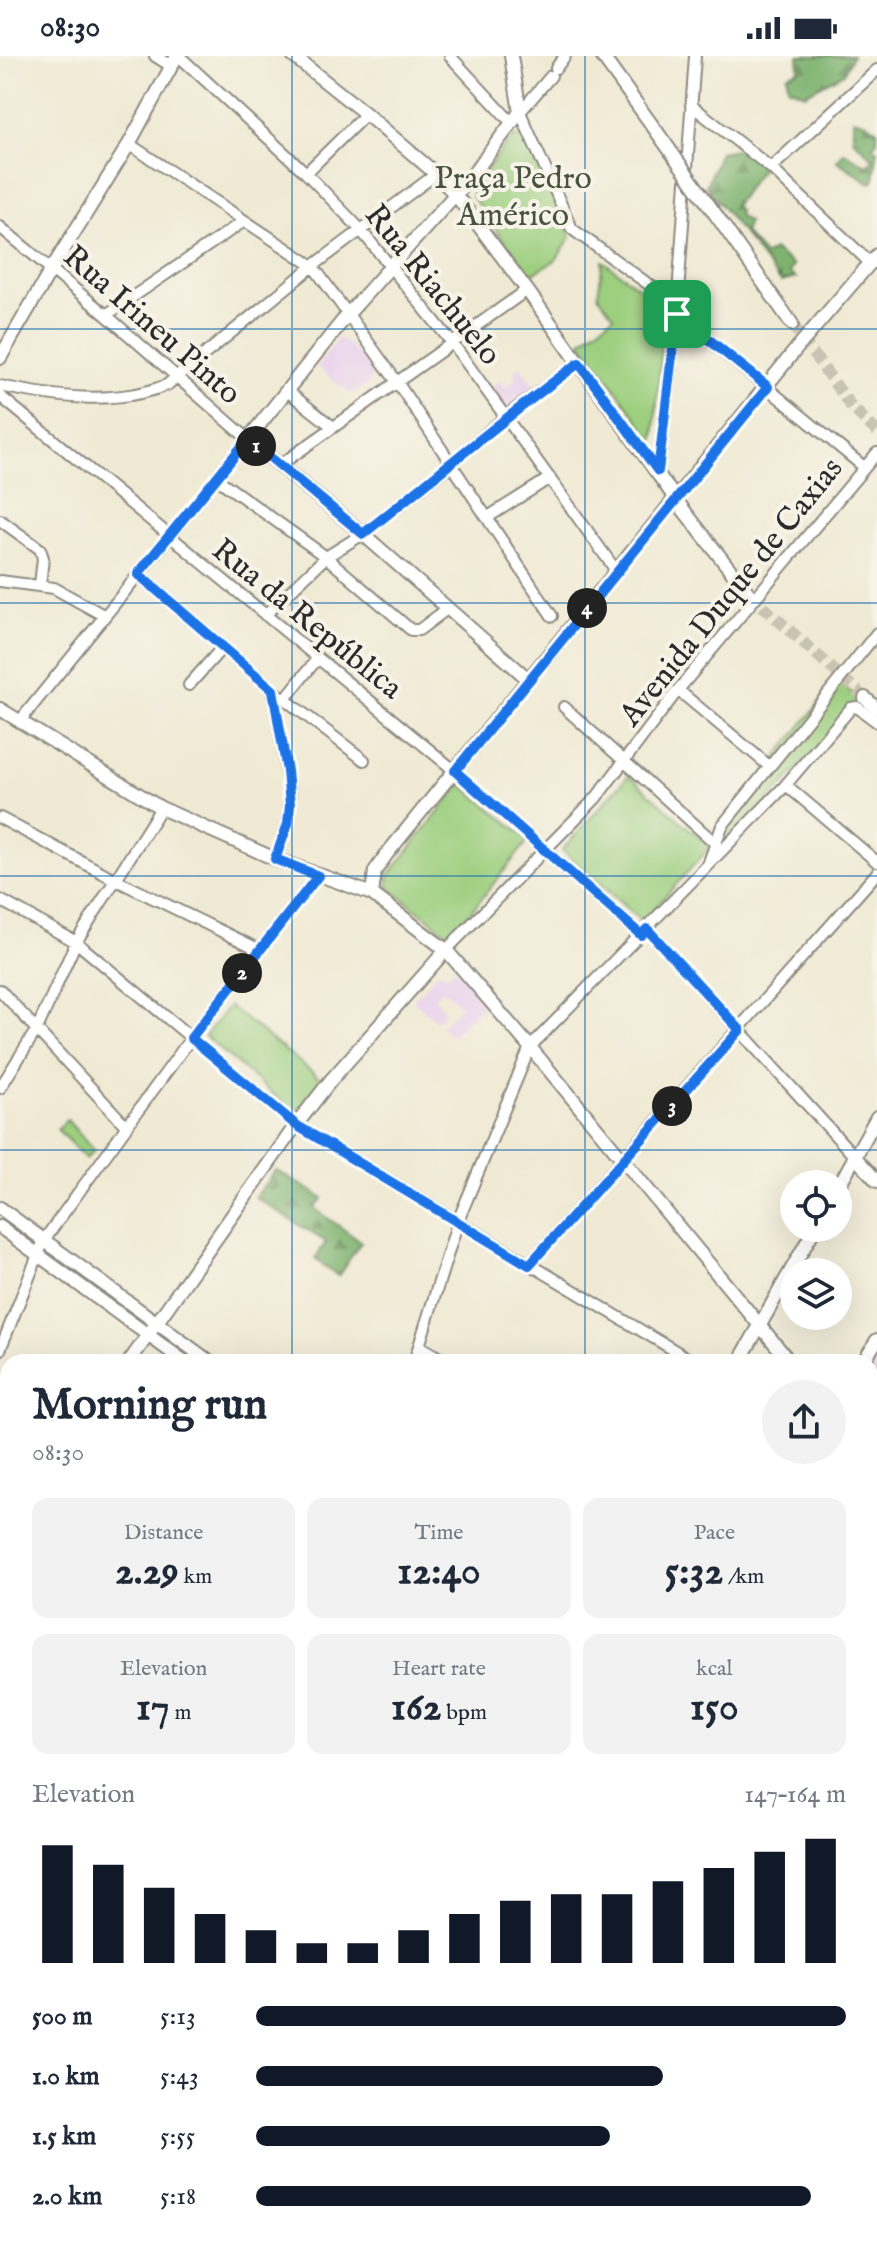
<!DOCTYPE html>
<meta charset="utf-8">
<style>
:root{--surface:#fff;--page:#f2f2f3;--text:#1f2937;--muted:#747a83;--accent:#111827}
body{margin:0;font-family:"IM FELL English",serif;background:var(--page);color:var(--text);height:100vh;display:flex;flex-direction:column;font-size:30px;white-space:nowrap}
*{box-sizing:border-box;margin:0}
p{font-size:26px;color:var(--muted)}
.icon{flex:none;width:44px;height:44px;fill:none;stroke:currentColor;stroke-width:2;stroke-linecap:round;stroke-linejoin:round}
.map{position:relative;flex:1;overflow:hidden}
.drawer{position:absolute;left:0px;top:1298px;width:878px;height:890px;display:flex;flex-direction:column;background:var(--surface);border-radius:24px 24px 0 0;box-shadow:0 8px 32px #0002}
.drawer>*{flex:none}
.fabs{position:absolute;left:780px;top:1114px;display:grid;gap:16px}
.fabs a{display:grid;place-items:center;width:72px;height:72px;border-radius:50%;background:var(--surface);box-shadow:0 8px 32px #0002;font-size:40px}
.pin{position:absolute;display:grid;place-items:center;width:68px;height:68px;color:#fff;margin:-34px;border-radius:16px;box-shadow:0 4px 12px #0006}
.km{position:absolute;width:40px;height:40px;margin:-20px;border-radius:50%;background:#222;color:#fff;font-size:22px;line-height:40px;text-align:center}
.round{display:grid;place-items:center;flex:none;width:84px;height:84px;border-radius:42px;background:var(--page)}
.head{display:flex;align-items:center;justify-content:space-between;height:136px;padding:0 32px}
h1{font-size:44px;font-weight:800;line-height:60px}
.stats{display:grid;grid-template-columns:repeat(3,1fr);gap:12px;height:136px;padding:8px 32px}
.stats div{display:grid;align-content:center;border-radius:16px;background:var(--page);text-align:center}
.stats b{font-size:40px;font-weight:800}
.stats small{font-size:22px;font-weight:400}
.stats p{font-size:22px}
.chart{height:224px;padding:16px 32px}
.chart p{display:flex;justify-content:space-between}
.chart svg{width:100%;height:144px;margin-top:8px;stroke:var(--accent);stroke-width:6}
ul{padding:0 32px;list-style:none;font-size:26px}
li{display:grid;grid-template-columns:128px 96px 1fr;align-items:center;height:60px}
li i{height:20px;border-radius:10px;background:var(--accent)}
.status{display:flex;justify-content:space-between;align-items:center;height:56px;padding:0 40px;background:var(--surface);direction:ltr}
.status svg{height:22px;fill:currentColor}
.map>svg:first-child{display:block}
.built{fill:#e9d1ed}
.green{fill:#9dcf7f;stroke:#647d55;stroke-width:2}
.forest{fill:url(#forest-firs);stroke:#546e4c;stroke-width:2}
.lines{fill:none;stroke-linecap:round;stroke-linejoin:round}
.major-tunnel{stroke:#c9c4b2;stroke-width:12;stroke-dasharray:12 6;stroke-linecap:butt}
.minor-casing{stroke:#8e8a80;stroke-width:14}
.major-casing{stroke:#8e8a80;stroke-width:16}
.minor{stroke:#fff;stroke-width:10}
.major{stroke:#fff;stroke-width:12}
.major-bridge-casing{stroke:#8e8a80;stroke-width:16;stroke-linecap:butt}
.major-bridge{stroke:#fff;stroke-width:12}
.route-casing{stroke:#fff;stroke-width:16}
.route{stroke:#1a73e8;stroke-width:10}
.grid{fill:none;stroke:#1f6fb2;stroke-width:2;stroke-opacity:0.55}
.labels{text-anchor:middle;stroke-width:8;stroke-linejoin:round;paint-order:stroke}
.park-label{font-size:32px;fill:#485440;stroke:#f7f3e8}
.street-label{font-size:32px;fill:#2b2b2b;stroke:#f7f3e8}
</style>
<div class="status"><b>08:30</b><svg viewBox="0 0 49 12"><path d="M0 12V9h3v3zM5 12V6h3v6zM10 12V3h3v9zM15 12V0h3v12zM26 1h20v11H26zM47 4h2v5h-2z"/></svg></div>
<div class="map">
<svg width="877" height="2187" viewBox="0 0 877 2187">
<defs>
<pattern id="forest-firs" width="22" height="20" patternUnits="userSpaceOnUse" patternTransform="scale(2)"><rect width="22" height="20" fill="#7eb26e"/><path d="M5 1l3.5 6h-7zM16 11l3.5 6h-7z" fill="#67915b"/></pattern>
</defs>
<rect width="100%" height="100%" fill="#f7f3e8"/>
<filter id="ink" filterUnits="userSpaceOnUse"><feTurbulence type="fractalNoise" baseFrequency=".0125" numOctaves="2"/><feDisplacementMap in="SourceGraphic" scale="16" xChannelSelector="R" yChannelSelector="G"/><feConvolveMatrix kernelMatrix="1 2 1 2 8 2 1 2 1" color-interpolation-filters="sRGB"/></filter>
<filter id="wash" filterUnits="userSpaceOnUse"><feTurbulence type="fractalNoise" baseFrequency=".006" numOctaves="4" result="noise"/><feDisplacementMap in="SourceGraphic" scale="32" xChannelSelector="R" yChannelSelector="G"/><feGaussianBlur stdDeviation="1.8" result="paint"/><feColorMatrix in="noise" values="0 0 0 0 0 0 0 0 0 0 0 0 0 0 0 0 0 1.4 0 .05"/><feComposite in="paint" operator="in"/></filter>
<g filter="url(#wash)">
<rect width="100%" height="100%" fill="#f0ead4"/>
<!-- built -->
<path class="built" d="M339,281L375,313L368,328L351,338L317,311Z
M520,310L537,334L508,356L490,331L499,325L505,331L515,324V313Z
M455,913L486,946L451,980L441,971L460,950L447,936L440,934L435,940L445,956L436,965L413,944L439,915L447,920Z
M877,1304V1400L870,1387V1315Z"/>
<!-- green -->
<path class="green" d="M523,79L571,181L556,204L529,220L472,140L474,128L513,81Z
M603,205L664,250L654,386L581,285L614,260L598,239Z
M837,625L862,645L731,785L722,770Z
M629,719L710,791L642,866L562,794Z
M461,728L529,784L451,880L388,831L389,819Z
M229,950L322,1024L295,1057L205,980Z
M67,1064L94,1094L86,1103L57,1073Z"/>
<!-- forest -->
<path class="forest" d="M798,0H852L844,17L805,38L788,31L787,19L799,14Z
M853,63L866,66L877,74V85L872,91L877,94L874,126L870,127L836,104L844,96L866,109L874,103L853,83Z
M737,93L763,110L734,150L739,155L738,159L748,166L744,177L765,200L773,194L793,209L789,217L796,222L781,226L779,220L778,223L706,130L720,96Z
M276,1114L323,1142L314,1152L361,1186L338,1220L315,1203L326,1186L255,1141Z"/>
</g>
<g filter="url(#ink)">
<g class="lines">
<!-- major-tunnel -->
<path class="major-tunnel" d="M792,268L850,349L877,376
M749,538L865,642"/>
<defs>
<path id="minor" d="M155,0L171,10
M179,0L306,117L360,173L453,288L617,516
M450,0L511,66
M556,12L565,0
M551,20L520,56L572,173L662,238L677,258L864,411
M691,49L771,112L870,207
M129,88L313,210L397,326L552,560
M771,112L877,14
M306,117L366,58
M0,171L106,259L248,383L20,665
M106,259L244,165
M0,330C54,341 114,350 167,329L313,210L436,118
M286,334L333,371
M0,340L455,715L641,879
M280,409L527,234
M658,415L676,266L695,0
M216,422L326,501L411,574H419L447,553
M488,461L550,422
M0,464L40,493L43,502L40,529
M138,518L273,634L364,704
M0,525L54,532L103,559
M265,559L326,501L363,478L451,408L505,361L579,307
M189,629L222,592
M273,634L290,738L288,768L275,803
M678,634L769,710
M285,643L317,603
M564,651L714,786
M786,729L877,806
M0,762L116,824L260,894
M709,806L722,770L877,577
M0,844L76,886L296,1069L694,1306
M647,873L855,1101
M446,894L596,742L678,634L877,397
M0,934L127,1071
M0,1032L37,973L76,886L161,752
M529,1209L877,817
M419,1290L447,1306
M0,1294L44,1184L191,982L318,820
M414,1306L458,1165L530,991L783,732L851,652L857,651L877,666
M0,1359L8,1364
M870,1558L877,1563
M0,1566L8,1568
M870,1968L877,1972
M0,2019L8,2037
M870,2022L877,2012
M870,2046L877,2049
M0,2120V2175
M870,2134L877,2139
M0,2175L11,2187
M284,2180L295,2187
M299,2180L310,2187
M602,2180L613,2187
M764,2180L774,2187
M46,2187L47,2180"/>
<path id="major" d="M293,0L366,58L436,118L455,138L527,234L682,452L749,538
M511,0L520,56L470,122L348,258L248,383L363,478L528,623
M602,0L657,76
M716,159L792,268
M0,302L51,214L129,88L177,0
M865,642L877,653
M0,653L161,752L275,803L372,838L446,894L530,991L790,1306
M372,838L375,815L386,799L797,292L877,199
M855,1101L877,1125
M838,1131L877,1061
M0,1152L210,1306
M0,1171L185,1306
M129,1306L296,1069L331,1024L446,894
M739,1306L815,1172
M863,1306L877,1284
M870,1404L877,1420
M870,1792L877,1786
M870,1810L877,1815
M85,2187L86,2180
M329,2187L332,2180
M641,2187L645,2180"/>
</defs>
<!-- minor casing -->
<use href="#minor" class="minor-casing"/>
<!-- major casing -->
<use href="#major" class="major-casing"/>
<!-- minor -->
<use href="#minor" class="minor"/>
<!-- major -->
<use href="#major" class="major"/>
<defs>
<path id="major-bridge" d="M657,76L716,159"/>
</defs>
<!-- major-bridge casing -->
<use href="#major-bridge" class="major-bridge-casing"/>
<!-- major-bridge -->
<use href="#major-bridge" class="major-bridge"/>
</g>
</g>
<g class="lines" filter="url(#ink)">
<defs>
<path id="route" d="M677,258L768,331L455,715L641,879L647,873L740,974L529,1209L296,1069L191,982L318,820L275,803L288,768L290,749L287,715L273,634L138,518L248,383L363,478C435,421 505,361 579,307L658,415Z"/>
</defs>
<!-- route casing -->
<use href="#route" class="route-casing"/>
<!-- route -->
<use href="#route" class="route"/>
</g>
<!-- grid -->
<path class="grid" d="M292,0V1306M585,0V1306M0,273H877M0,547H877M0,820H877M0,1094H877M0,1367H8M870,1367H877M0,1640H8M870,1640H877M0,1914H8M870,1914H877M292,2180V2187M585,2180V2187"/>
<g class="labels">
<!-- park labels -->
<g class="park-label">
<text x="513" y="132">Praça Pedro<tspan x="513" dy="37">Américo</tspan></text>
</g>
<!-- street labels -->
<g class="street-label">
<text transform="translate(434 228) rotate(51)" y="11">Rua Riachuelo</text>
<text transform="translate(153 268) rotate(41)" y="11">Rua Irineu Pinto</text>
<text transform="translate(730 535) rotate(-51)" y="11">Avenida Duque de Caxias</text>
<text transform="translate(308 562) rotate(39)" y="11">Rua da República</text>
</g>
</g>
</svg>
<div class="fabs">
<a><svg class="icon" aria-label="locate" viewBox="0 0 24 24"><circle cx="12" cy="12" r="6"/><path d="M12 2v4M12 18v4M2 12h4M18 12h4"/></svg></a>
<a><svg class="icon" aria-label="layers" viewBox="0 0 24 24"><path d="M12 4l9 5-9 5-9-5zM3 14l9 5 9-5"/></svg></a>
</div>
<div class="pin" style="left:677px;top:258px;background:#1e9e55"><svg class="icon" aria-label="arrive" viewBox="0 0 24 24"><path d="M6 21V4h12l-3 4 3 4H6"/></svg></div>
<b class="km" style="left:256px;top:390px">1</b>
<b class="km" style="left:242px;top:917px">2</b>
<b class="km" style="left:672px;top:1050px">3</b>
<b class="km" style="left:587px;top:552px">4</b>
<section class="drawer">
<div class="head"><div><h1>Morning run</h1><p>08:30</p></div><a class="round"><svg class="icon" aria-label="share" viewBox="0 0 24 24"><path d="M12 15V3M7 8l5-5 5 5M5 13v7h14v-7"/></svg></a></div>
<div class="stats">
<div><p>Distance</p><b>2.29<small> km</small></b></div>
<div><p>Time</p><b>12:40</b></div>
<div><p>Pace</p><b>5:32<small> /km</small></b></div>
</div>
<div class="stats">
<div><p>Elevation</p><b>17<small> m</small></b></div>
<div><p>Heart rate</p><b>162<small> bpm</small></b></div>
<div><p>kcal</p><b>150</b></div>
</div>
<div class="chart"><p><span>Elevation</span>147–164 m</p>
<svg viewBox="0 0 160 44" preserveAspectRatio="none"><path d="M5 44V8M15 44V14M25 44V21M35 44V29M45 44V34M55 44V38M65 44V38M75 44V34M85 44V29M95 44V25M105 44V23M115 44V23M125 44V19M135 44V15M145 44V10M155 44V6"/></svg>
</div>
<ul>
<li><b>500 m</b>5:13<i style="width:100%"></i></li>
<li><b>1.0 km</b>5:43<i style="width:69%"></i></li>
<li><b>1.5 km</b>5:55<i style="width:60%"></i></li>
<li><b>2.0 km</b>5:18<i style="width:94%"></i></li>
</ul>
</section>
</div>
